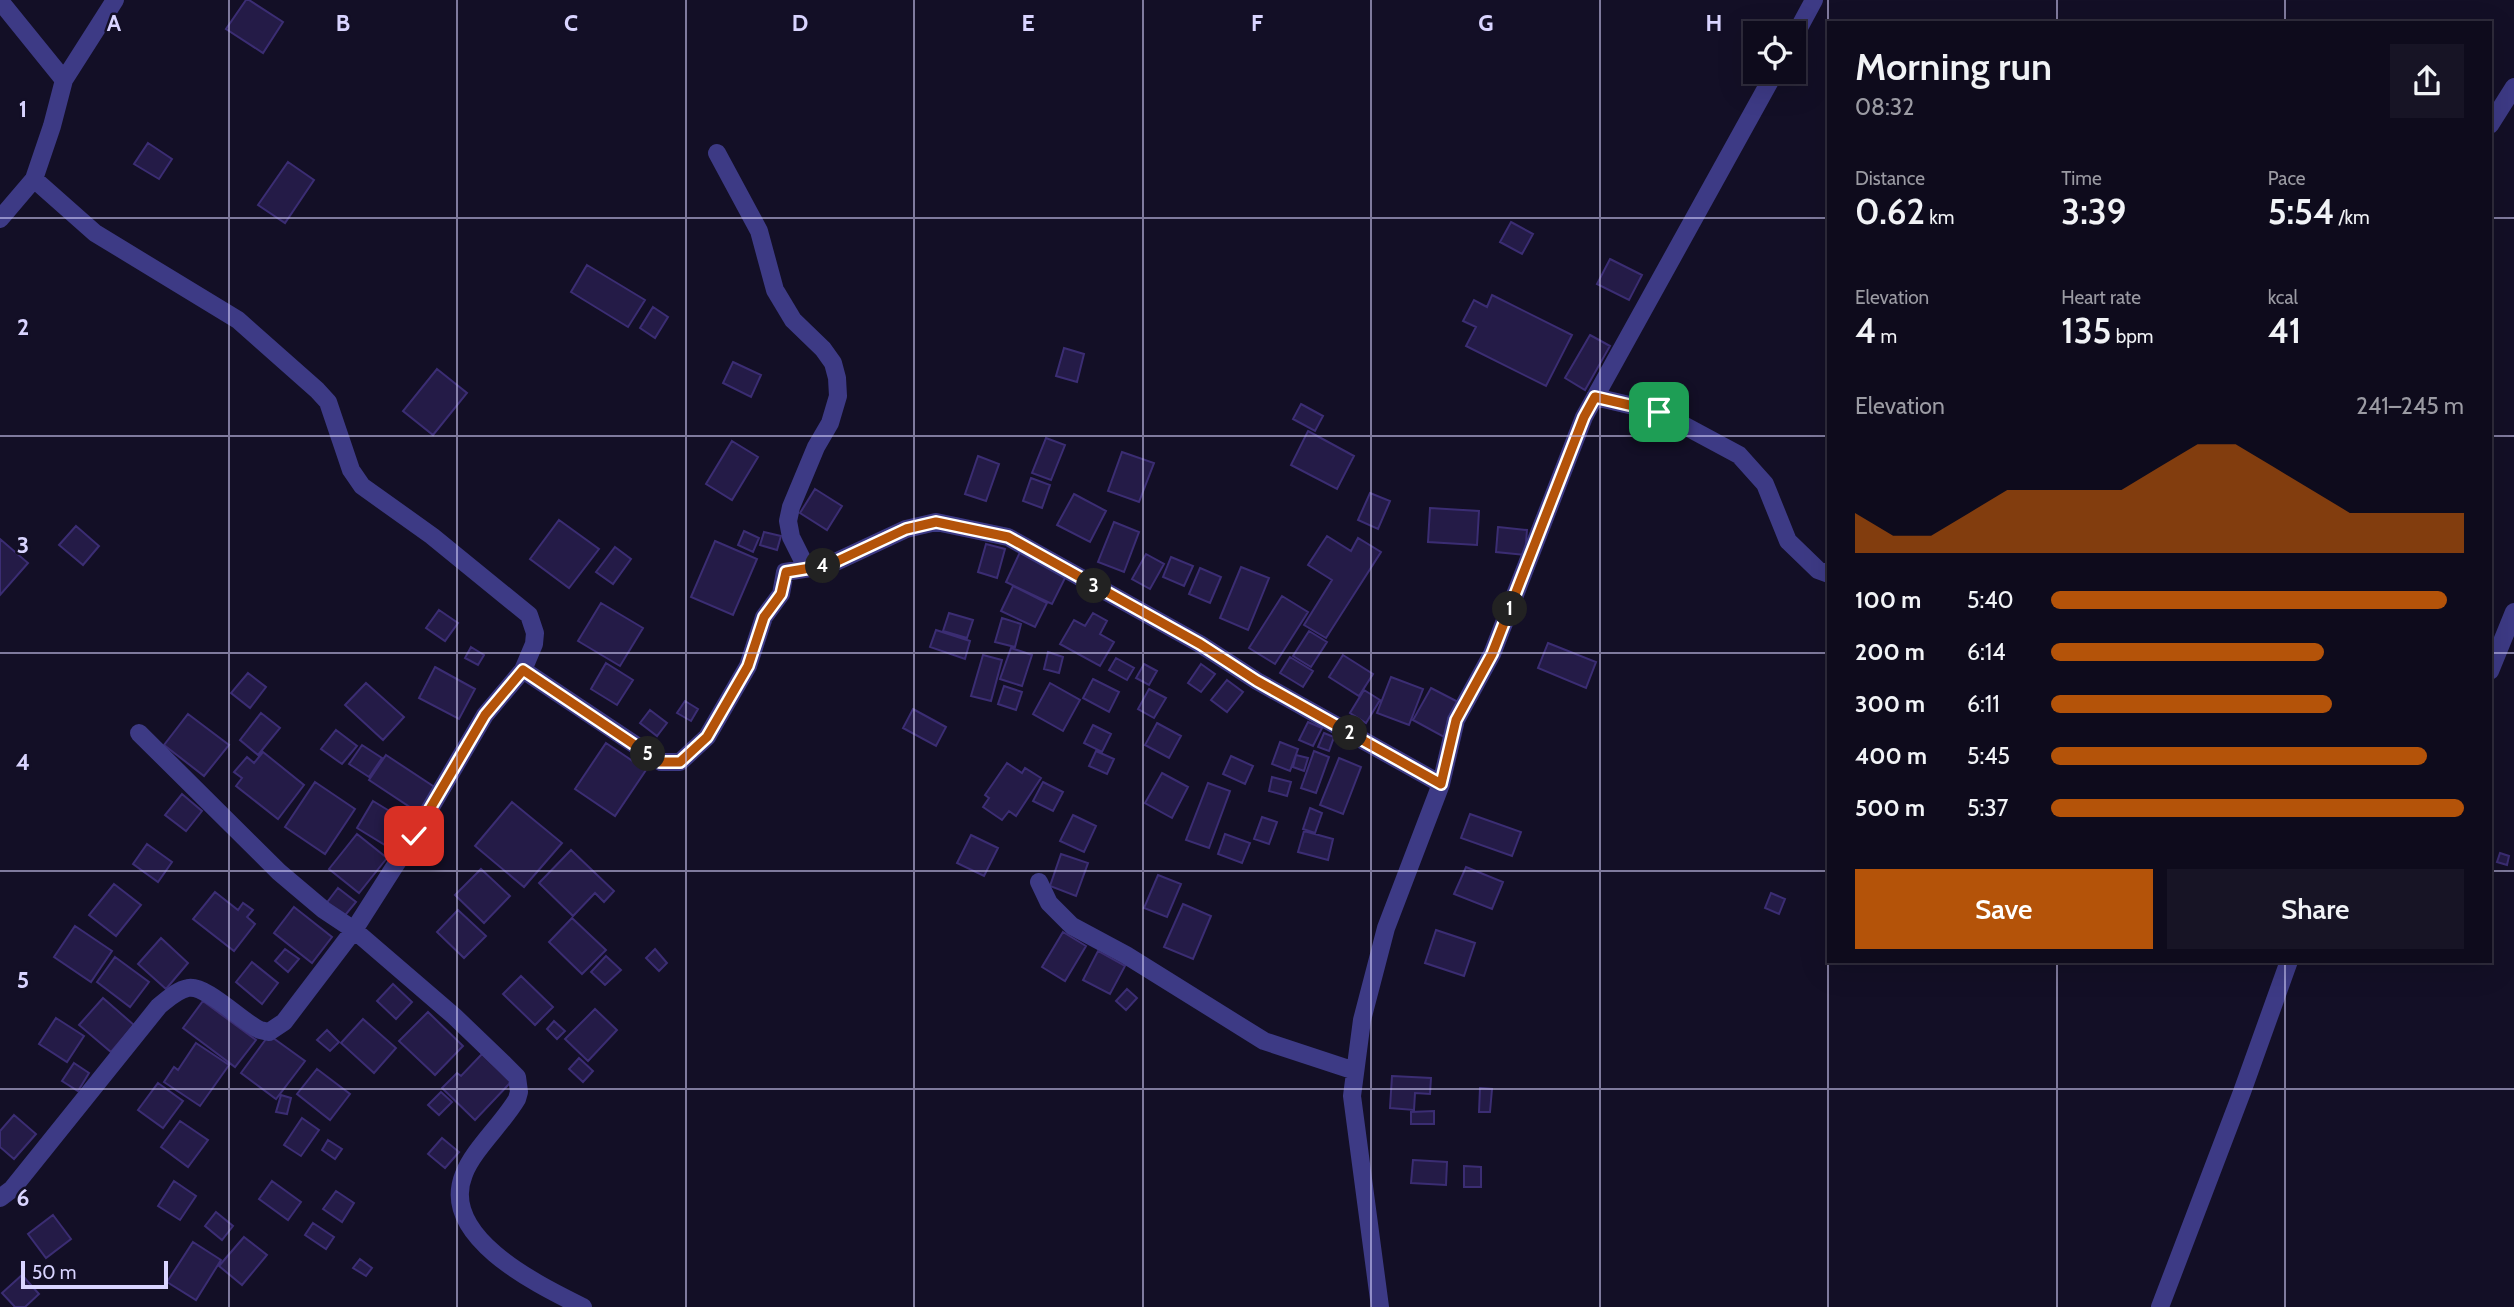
<!DOCTYPE html>
<meta charset="utf-8">
<style>
:root{--surface:#0e0b1c;--page:#171425;--text:#f1f3f6;--muted:#9b9ba3;--line:#2e2b3b;--accent:#b45309}
body{margin:0;font-family:Cabin,sans-serif;background:var(--page);color:var(--text);height:100vh;display:flex;flex-direction:column;font-size:26px;white-space:nowrap}
*{box-sizing:border-box;margin:0}
p{font-size:23px;color:var(--muted)}
.icon{flex:none;width:38px;height:38px;fill:none;stroke:currentColor;stroke-width:2;stroke-linecap:round;stroke-linejoin:round}
.map{position:relative;flex:1;overflow:hidden}
.side{position:absolute;left:1827px;top:21px;width:665px;height:942px;display:flex;flex-direction:column;background:var(--surface);border-radius:0px;box-shadow:0 7px 28px #0002,0 0 0 2px var(--line)}
.side>*{flex:none}
.tools{position:absolute;left:1743px;top:21px;display:grid;gap:14px}
.tools a{display:grid;place-items:center;width:63px;height:63px;border-radius:0px;background:var(--surface);box-shadow:0 7px 28px #0002,0 0 0 2px var(--line);font-size:35px}
.scale{position:absolute;left:21px;bottom:18px;width:147px;box-sizing:border-box;padding-left:7px;border:4px solid #d9d4ff;border-top:0;font-size:19px;line-height:24px;white-space:nowrap;color:#d9d4ff;-webkit-text-stroke:5px #130f26;paint-order:stroke}
.pin{position:absolute;display:grid;place-items:center;width:60px;height:60px;color:#fff;margin:-30px;border-radius:14px;box-shadow:0 4px 10px #0006}
.km{position:absolute;width:35px;height:35px;margin:-18px;border-radius:50%;background:#222;color:#fff;font-size:19px;line-height:35px;text-align:center}
.round{display:grid;place-items:center;flex:none;width:74px;height:74px;border-radius:0px;background:var(--page)}
.headline{display:flex;align-items:center;justify-content:space-between;height:119px;padding:0 28px}
h1{font-size:38px;font-weight:600;line-height:52px}
.metrics{display:grid;grid-template-columns:repeat(3,1fr);gap:10px;height:119px;padding:7px 28px}
.metrics div{display:grid;align-content:center}
.metrics b{font-size:35px;font-weight:600}
.metrics small{font-size:19px;font-weight:400}
.metrics p{font-size:19px}
.chart{height:196px;padding:14px 28px}
.chart p{display:flex;justify-content:space-between}
.chart svg{width:100%;height:126px;margin-top:7px;fill:var(--accent);opacity:.7}
.primary-button{display:flex;gap:14px;margin-top:auto;padding:14px 28px}
.primary-button a{flex:1;height:80px;border-radius:0px;background:var(--accent);color:#fff;font-size:28px;font-weight:600;line-height:80px;text-align:center}
.primary-button a+a{background:var(--page);color:var(--text)}
ul{padding:0 28px;list-style:none;font-size:23px}
li{display:grid;grid-template-columns:112px 84px 1fr;align-items:center;height:52px}
li i{height:18px;border-radius:9px;background:var(--accent)}
.map>svg:first-child{display:block}
.building{fill:#241b47;stroke:#3b2d73;stroke-width:2}
.lines{fill:none;stroke-linecap:round;stroke-linejoin:round}
.minor{stroke:#3d3a85;stroke-width:18}
.route-casing{stroke:#fff;stroke-width:14}
.route{stroke:#b45309;stroke-width:9}
.grid{fill:none;stroke:#d9d4ff;stroke-width:2;stroke-opacity:0.55}
.grid-label{font-size:23px;text-anchor:middle;font-weight:bold;fill:#d9d4ff;stroke:#130f26;stroke-width:5;stroke-linejoin:round;paint-order:stroke}
</style>
<div class="map">
<svg width="2514" height="1307" viewBox="0 0 2514 1307">
<rect width="100%" height="100%" fill="#130f26"/>
<!-- building -->
<path class="building" d="M246,0H249L283,22L263,53L226,29Z
M148,143L172,159L159,179L134,164Z
M288,162L314,180L285,223L258,205Z
M1511,222L1533,234L1522,254L1500,242Z
M1610,259L1642,275L1629,300L1597,284Z
M587,265L645,300L628,327L571,292Z
M1492,295L1572,335L1546,386L1466,346L1476,327L1463,321L1474,300L1487,307Z
M653,307L668,317L655,338L640,328Z
M1590,335L1610,346L1585,390L1565,378Z
M1064,348L1084,354L1077,382L1056,376Z
M733,362L761,375L751,397L723,383Z
M437,369L467,393L433,435L403,411Z
M1301,404L1323,416L1315,431L1293,419Z
M1308,431L1354,456L1337,489L1291,465Z
M1046,438L1065,445L1051,480L1032,473Z
M732,441L758,457L732,500L706,484Z
M1122,452L1154,463L1139,502L1108,491Z
M978,456L999,464L986,501L965,494Z
M1031,478L1050,485L1042,508L1023,501Z
M815,489L842,506L827,530L800,513Z
M1370,493L1390,501L1378,529L1358,520Z
M1074,494L1106,511L1090,542L1057,525Z
M1430,508L1479,511L1477,545L1428,542Z
M559,520L599,549L569,588L530,559Z
M1114,522L1139,532L1124,572L1098,562Z
M76,526L99,546L83,565L59,545Z
M1498,527L1527,530L1525,555L1496,552Z
M744,531L759,538L753,552L738,545Z
M764,532L781,536L777,550L760,545Z
M1327,536L1351,551L1358,538L1381,552L1326,638L1304,625L1332,580L1308,565Z
M0,539L28,563L0,595Z
M715,541L757,559L733,615L691,597Z
M986,544L1005,549L997,578L978,572Z
M615,547L631,559L613,584L596,572Z
M1021,550L1068,572L1052,604L1006,582Z
M1146,554L1164,564L1150,589L1132,579Z
M1171,557L1193,566L1184,586L1163,577Z
M1241,567L1269,578L1248,630L1220,618Z
M1200,568L1221,577L1210,603L1189,594Z
M1013,586L1047,603L1035,627L1001,611Z
M1282,596L1308,612L1275,664L1249,648Z
M601,603L643,628L620,666L578,641Z
M439,610L458,623L445,641L426,628Z
M949,613L973,620L967,638L943,631Z
M1093,613L1107,621L1100,634L1114,642L1100,666L1060,644L1074,620L1085,626Z
M1002,618L1021,624L1015,647L995,642Z
M936,630L970,641L965,659L930,647Z
M1309,631L1327,642L1311,667L1293,656Z
M1548,643L1596,662L1586,688L1538,668Z
M471,647L484,655L478,665L465,658Z
M1011,648L1032,655L1022,686L1000,679Z
M1048,652L1063,657L1059,673L1044,669Z
M983,655L1002,660L991,701L971,696Z
M1343,655L1373,674L1359,696L1329,677Z
M1290,657L1313,671L1303,687L1280,673Z
M1116,658L1134,668L1127,680L1109,670Z
M606,663L633,680L617,705L591,689Z
M1144,664L1157,671L1149,685L1136,678Z
M1201,664L1215,674L1201,692L1188,683Z
M435,667L475,689L459,719L419,698Z
M248,673L266,687L250,708L231,693Z
M1391,677L1423,689L1409,725L1377,713Z
M1093,679L1119,692L1109,712L1083,698Z
M1227,680L1243,692L1227,712L1211,700Z
M366,683L404,717L383,740L345,705Z
M1050,683L1080,700L1063,731L1033,714Z
M1004,686L1022,692L1016,710L998,704Z
M1431,688L1462,704L1444,737L1413,720Z
M1149,689L1166,698L1154,718L1138,709Z
M1364,690L1380,700L1366,723L1350,713Z
M685,701L698,709L691,721L677,713Z
M913,709L946,727L936,746L903,728Z
M650,710L667,723L657,736L640,723Z
M261,713L280,728L258,755L240,740Z
M188,714L229,745L204,776L164,745Z
M1308,722L1322,728L1313,746L1299,740Z
M1157,723L1181,736L1169,758L1145,745Z
M1093,725L1111,734L1102,752L1084,743Z
M336,730L357,746L342,764L321,749Z
M1324,733L1334,737L1329,751L1318,747Z
M1280,742L1298,749L1290,771L1272,764Z
M606,743L646,770L615,816L575,789Z
M362,745L382,758L369,777L349,764Z
M1096,751L1114,759L1107,774L1089,766Z
M1314,751L1329,757L1316,793L1301,788Z
M263,752L304,785L278,819L236,786L242,778L234,772L247,757L254,763Z
M386,755L436,788L419,813L369,780Z
M1296,755L1308,758L1304,771L1293,767Z
M1231,756L1253,766L1245,784L1223,774Z
M1339,758L1361,767L1343,814L1320,805Z
M1007,763L1022,773L1025,768L1041,778L1016,816L1009,811L1002,820L983,807L989,798L985,795Z
M1162,773L1188,787L1172,818L1145,803Z
M1272,777L1291,782L1287,796L1269,791Z
M315,782L355,809L325,854L285,827Z
M1043,782L1063,792L1053,811L1033,801Z
M1208,783L1230,791L1209,848L1186,840Z
M182,794L202,811L186,831L165,815Z
M373,801L401,818L385,845L357,828Z
M512,802L562,843L524,887L475,846Z
M1310,808L1322,813L1315,833L1303,829Z
M1470,814L1521,832L1512,856L1461,838Z
M1073,815L1096,826L1084,852L1060,841Z
M1262,817L1277,822L1269,844L1254,839Z
M1304,831L1333,839L1328,860L1298,852Z
M357,834L387,858L359,893L329,869Z
M1225,834L1250,843L1242,863L1218,854Z
M971,835L998,848L984,876L957,863Z
M147,844L172,862L158,882L133,864Z
M571,850L614,891L604,902L595,893L573,916L539,883Z
M2500,853L2509,856L2507,865L2497,862Z
M1061,854L1088,863L1076,896L1050,886Z
M1466,867L1503,882L1492,909L1454,894Z
M481,869L510,896L484,923L455,895Z
M1158,875L1181,884L1167,917L1144,908Z
M114,884L141,905L116,936L89,915Z
M338,888L356,902L342,919L325,905Z
M215,892L238,910L243,903L253,910L247,917L255,924L234,951L193,919Z
M1771,893L1785,899L1779,914L1765,908Z
M1183,904L1211,916L1193,959L1164,947Z
M294,907L332,937L312,963L274,933Z
M458,910L486,936L464,958L437,932Z
M572,918L606,950L582,974L549,942Z
M75,926L112,951L91,982L54,957Z
M1436,930L1475,943L1464,976L1425,963Z
M1063,932L1086,946L1065,981L1042,967Z
M161,938L188,963L166,989L138,964Z
M285,949L299,959L288,972L275,961Z
M655,949L667,963L659,971L646,958Z
M1098,951L1125,966L1110,994L1083,980Z
M606,956L621,970L605,985L591,972Z
M115,957L149,982L130,1007L97,982Z
M252,962L278,983L262,1004L236,982Z
M521,976L553,1007L535,1025L503,994Z
M393,984L412,1002L396,1019L377,1001Z
M1127,989L1137,998L1126,1010L1116,1001Z
M103,998L134,1025L111,1052L79,1025Z
M203,1001L256,1040L235,1067L183,1028Z
M595,1009L617,1030L588,1061L565,1039Z
M428,1012L463,1046L435,1075L399,1041Z
M56,1018L84,1036L67,1062L39,1044Z
M363,1019L396,1048L374,1073L341,1043Z
M554,1021L565,1031L557,1039L547,1029Z
M327,1030L339,1042L330,1051L317,1040Z
M269,1035L305,1061L276,1099L241,1073Z
M196,1043L229,1065L200,1106L164,1082L174,1067L178,1070Z
M482,1054L511,1082L475,1120L442,1088L457,1073L461,1076Z
M579,1058L593,1071L583,1082L569,1069Z
M74,1063L89,1073L78,1091L62,1081Z
M317,1069L350,1094L330,1120L297,1094Z
M1392,1076L1431,1078L1430,1094L1415,1093L1414,1110L1390,1108Z
M158,1083L183,1101L163,1128L138,1110Z
M1480,1088L1492,1089L1490,1112H1479Z
M441,1092L452,1102L439,1115L428,1105Z
M281,1095L291,1098L287,1114L276,1112Z
M1434,1111V1124H1411V1112Z
M14,1115L36,1134L14,1159L0,1147V1131Z
M302,1118L319,1130L301,1156L284,1145Z
M180,1121L208,1140L188,1167L161,1147Z
M442,1138L459,1152L445,1168L428,1154Z
M328,1140L342,1149L335,1159L322,1150Z
M1413,1160L1447,1162L1446,1185L1411,1183Z
M1464,1166L1481,1167V1187H1464Z
M174,1181L196,1196L180,1220L158,1206Z
M272,1181L301,1202L288,1220L259,1199Z
M336,1191L354,1203L342,1222L323,1209Z
M216,1212L233,1226L222,1240L205,1226Z
M53,1215L71,1239L46,1258L28,1234Z
M313,1223L334,1237L326,1249L305,1235Z
M244,1237L267,1255L242,1285L219,1266Z
M193,1242L221,1260L196,1300L167,1282Z
M360,1259L372,1268L366,1276L353,1268Z
M22,1275L39,1294L25,1307H15L2,1293Z"/>
<g class="lines">
<!-- minor -->
<path class="minor" d="M0,1L64,80
M1794,37L1814,0
M2490,125L2514,87
M717,153L759,231L775,290L793,320L823,349L833,363L837,378L838,396L830,423L816,447L791,507L788,521L791,537L806,567
M0,219L34,179L52,126L64,80L115,0
M1595,397L1659,412L1739,455L1765,484L1788,541L1818,570L1829,574
M523,670L661,762H680L707,737L748,666L764,617L781,594L785,572L829,565L906,529L936,522L1008,537L1200,644L1257,681L1441,784L1386,928L1362,1020L1352,1096L1380,1307
M2490,671L2514,612
M139,733L279,872L324,910L354,930L454,1016L504,1064L517,1077L519,1092L517,1099C503,1123 473,1150 464,1174C438,1237 539,1285 583,1307
M1441,784L1456,720L1492,654L1584,417L1775,72
M1039,882L1049,903L1072,926L1126,955L1264,1041L1355,1071
M0,1198L12,1189L159,1006C168,999 177,990 188,988C206,984 242,1022 260,1030L269,1032L284,1022L354,930L414,836L485,715L523,670L534,644L535,633L529,615L432,536L362,486L351,470L328,402L317,390L238,320L95,233L34,179
M2160,1307L2242,1092L2289,961"/>
</g>
<g class="lines">
<defs>
<path id="route" d="M414,836L485,715L523,670L660,762H680L707,737L748,666L764,617L781,594L786,572L829,565L906,529L936,522L1008,537L1200,644L1257,681L1441,784L1456,720L1492,654L1584,417L1595,397L1659,412"/>
</defs>
<!-- route casing -->
<use href="#route" class="route-casing"/>
<!-- route -->
<use href="#route" class="route"/>
</g>
<!-- grid -->
<path class="grid" d="M229,0V1307M457,0V1307M686,0V1307M914,0V1307M1143,0V1307M1371,0V1307M1600,0V1307M1828,0V1307M2057,0V23M2285,0V23M0,218H1829M2490,218H2514M0,436H1829M2490,436H2514M0,653H1829M2490,653H2514M0,871H1829M2490,871H2514M2057,961V1307M2285,961V1307M0,1089H2514"/>
<g class="grid-label">
<text x="114" y="31">A</text>
<text x="343" y="31">B</text>
<text x="571" y="31">C</text>
<text x="800" y="31">D</text>
<text x="1028" y="31">E</text>
<text x="1257" y="31">F</text>
<text x="1486" y="31">G</text>
<text x="1714" y="31">H</text>
<text x="23" y="117">1</text>
<text x="23" y="335">2</text>
<text x="23" y="553">3</text>
<text x="23" y="770">4</text>
<text x="23" y="988">5</text>
<text x="23" y="1206">6</text>
</g>
</svg>
<div class="tools">
<a><svg class="icon" aria-label="locate" viewBox="0 0 24 24"><circle cx="12" cy="12" r="6"/><path d="M12 2v4M12 18v4M2 12h4M18 12h4"/></svg></a>
</div>
<div class="scale">50 m</div>
<div class="pin" style="left:1659px;top:412px;background:#1e9e55"><svg class="icon" aria-label="arrive" viewBox="0 0 24 24"><path d="M6 21V4h12l-3 4 3 4H6"/></svg></div>
<div class="pin" style="left:414px;top:836px;background:#d93025"><svg class="icon" aria-label="check" viewBox="0 0 24 24"><path d="M5 12l5 5 9-10"/></svg></div>
<b class="km" style="left:1510px;top:609px">1</b>
<b class="km" style="left:1350px;top:733px">2</b>
<b class="km" style="left:1094px;top:586px">3</b>
<b class="km" style="left:823px;top:566px">4</b>
<b class="km" style="left:648px;top:754px">5</b>
<section class="side">
<div class="headline"><div><h1>Morning run</h1><p>08:32</p></div><a class="round"><svg class="icon" aria-label="share" viewBox="0 0 24 24"><path d="M12 15V3M7 8l5-5 5 5M5 13v7h14v-7"/></svg></a></div>
<div class="metrics">
<div><p>Distance</p><b>0.62<small> km</small></b></div>
<div><p>Time</p><b>3:39</b></div>
<div><p>Pace</p><b>5:54<small> /km</small></b></div>
</div>
<div class="metrics">
<div><p>Elevation</p><b>4<small> m</small></b></div>
<div><p>Heart rate</p><b>135<small> bpm</small></b></div>
<div><p>kcal</p><b>41</b></div>
</div>
<div class="chart"><p><span>Elevation</span>241–245 m</p>
<svg viewBox="0 0 160 44" preserveAspectRatio="none"><path d="M0 44V30L10 38L20 38L30 30L40 22L50 22L60 22L70 22L80 14L90 6L100 6L110 14L120 22L130 30L140 30L150 30L160 30V44z"/></svg>
</div>
<ul>
<li><b>100 m</b>5:40<i style="width:96%"></i></li>
<li><b>200 m</b>6:14<i style="width:66%"></i></li>
<li><b>300 m</b>6:11<i style="width:68%"></i></li>
<li><b>400 m</b>5:45<i style="width:91%"></i></li>
<li><b>500 m</b>5:37<i style="width:100%"></i></li>
</ul>
<div class="primary-button"><a>Save</a><a>Share</a></div>
</section>
</div>
